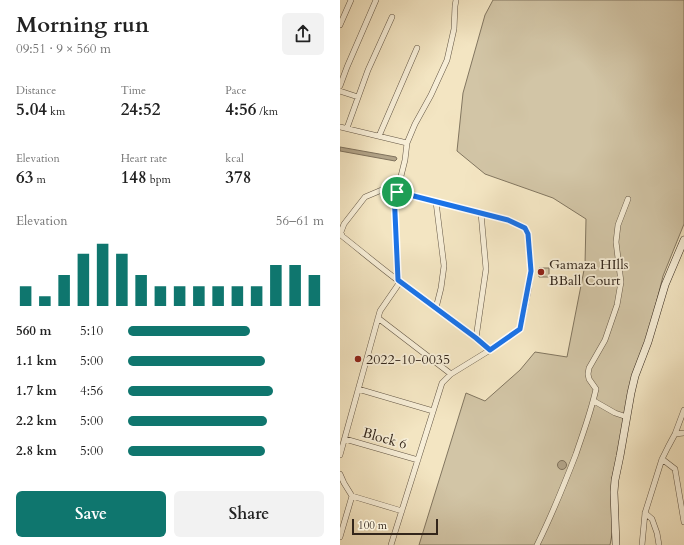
<!DOCTYPE html>
<meta charset="utf-8">
<style>
:root{--surface:#fff;--page:#f2f2f2;--text:#222;--muted:#767676;--accent:#0f766e}
body{margin:0;font-family:Cardo,serif;background:var(--page);color:var(--text);height:100vh;display:flex;flex-direction:column;font-size:15px;white-space:nowrap}
*{box-sizing:border-box;margin:0}
p{font-size:13px;color:var(--muted)}
.icon{flex:none;width:22px;height:22px;fill:none;stroke:currentColor;stroke-width:2;stroke-linecap:round;stroke-linejoin:round}
.map{position:relative;flex:1;overflow:hidden}
.sheet{display:flex;flex-direction:column;background:var(--surface);width:340px}
.sheet>*{flex:none}
.scale{position:absolute;left:12px;bottom:10px;width:86px;box-sizing:border-box;padding-left:4px;border:2px solid #33261b;border-top:0;font-size:11px;line-height:14px;white-space:nowrap;color:#33261b;-webkit-text-stroke:3px #f7eed7;paint-order:stroke}
.pin{position:absolute;display:grid;place-items:center;width:34px;height:34px;color:#fff;margin:-17px;border:2px solid #fff;border-radius:50%;box-shadow:0 1px 4px #0007}
.round{display:grid;place-items:center;flex:none;width:42px;height:42px;border-radius:6px;background:var(--page)}
.head{display:flex;align-items:center;justify-content:space-between;height:68px;padding:0 16px}
h1{font-size:22px;font-weight:800;line-height:30px}
.stats{display:grid;grid-template-columns:repeat(3,1fr);gap:6px;height:68px;padding:4px 16px}
.stats div{display:grid;align-content:center}
.stats b{font-size:17px;font-weight:800}
.stats small{font-size:11px;font-weight:400}
.stats p{font-size:11px}
.chart{height:112px;padding:8px 16px}
.chart p{display:flex;justify-content:space-between}
.chart svg{width:100%;height:72px;margin-top:4px;stroke:var(--accent);stroke-width:6}
.action{display:flex;gap:8px;margin-top:auto;padding:8px 16px}
.action a{flex:1;height:46px;border-radius:6px;background:var(--accent);color:#fff;font-size:16px;font-weight:800;line-height:46px;text-align:center}
.action a+a{background:var(--page);color:var(--text)}
ul{padding:0 16px;list-style:none;font-size:13px}
li{display:grid;grid-template-columns:64px 48px 1fr;align-items:center;height:30px}
li i{height:10px;border-radius:5px;background:var(--accent)}
main{display:flex;flex:1;min-height:0}
.map>svg:first-child{display:block}
.green{fill:#d2c5a6;stroke:#827660}
.water{fill:#b2a489;stroke:#7f725d}
.lines{fill:none;stroke-linecap:round;stroke-linejoin:round}
.minor-casing{stroke:#635645;stroke-width:6}
.secondary-casing{stroke:#33261b;stroke-width:8}
.minor{stroke:#f7eed7;stroke-width:5}
.secondary{stroke:#f7eed7;stroke-width:7}
.route-casing{stroke:#fff;stroke-width:8}
.route{stroke:#1a73e8;stroke-width:5}
.poi-dot{fill:#8f2418;stroke:#f7eed7;stroke-width:1.5}
.labels{text-anchor:middle;stroke-width:3.5;stroke-linejoin:round;paint-order:stroke}
.poi-label{font-size:14px;fill:#33261b;stroke:#f7eed7;text-anchor:start}
.street-label{font-size:14px;fill:#33261b;stroke:#f7eed7}
</style>
<main>
<section class="sheet">
<div class="head"><div><h1>Morning run</h1><p>09:51 · 9 × 560 m</p></div><a class="round"><svg class="icon" aria-label="share" viewBox="0 0 24 24"><path d="M12 15V3M7 8l5-5 5 5M5 13v7h14v-7"/></svg></a></div>
<div class="stats">
<div><p>Distance</p><b>5.04<small> km</small></b></div>
<div><p>Time</p><b>24:52</b></div>
<div><p>Pace</p><b>4:56<small> /km</small></b></div>
</div>
<div class="stats">
<div><p>Elevation</p><b>63<small> m</small></b></div>
<div><p>Heart rate</p><b>148<small> bpm</small></b></div>
<div><p>kcal</p><b>378</b></div>
</div>
<div class="chart"><p><span>Elevation</span>56–61 m</p>
<svg viewBox="0 0 160 44" preserveAspectRatio="none"><path d="M5 44V32M15 44V38M25 44V25M35 44V12M45 44V6M55 44V12M65 44V25M75 44V32M85 44V32M95 44V32M105 44V32M115 44V32M125 44V32M135 44V19M145 44V19M155 44V25"/></svg>
</div>
<ul>
<li><b>560 m</b>5:10<i style="width:62%"></i></li>
<li><b>1.1 km</b>5:00<i style="width:70%"></i></li>
<li><b>1.7 km</b>4:56<i style="width:74%"></i></li>
<li><b>2.2 km</b>5:00<i style="width:71%"></i></li>
<li><b>2.8 km</b>5:00<i style="width:70%"></i></li>
</ul>
<div class="action"><a>Save</a><a>Share</a></div>
</section>
<div class="map">
<svg width="344" height="545" viewBox="0 0 344 545">
<rect width="100%" height="100%" fill="#f3e5c2"/>
<filter id="stains"><feTurbulence type="fractalNoise" baseFrequency=".005" numOctaves="4"/><feColorMatrix values="0 0 0 0 .2 0 0 0 0 .09 0 0 0 0 .02 0 0 0 .5 -.17"/></filter>
<radialGradient id="worn" r=".72"><stop offset=".6" stop-color="#630" stop-opacity="0"/><stop offset="1" stop-color="#630" stop-opacity=".3"/></radialGradient>
<!-- green -->
<path class="green" d="M153,0H344V224L323,276L310,328L272,478L273,529L270,545H79L126,393L145,401L180,370L195,352L227,357L245,265L246,219L213,198L145,174L117,151L123,93L145,15Z
M199,268H209V277H199Z"/>
<!-- water -->
<path class="water" d="M0,147L56,157L57,159L55,161L0,151Z
M217.5 465a4.5 4.5 0 1 1 9 0a4.5 4.5 0 1 1-9 0Z"/>
<g class="lines">
<defs>
<path id="minor" d="M0,25L11,0
M0,86L7,67L36,0
M0,91L18,97
M0,127L67,143
M7,128L28,70L52,17
M39,136L77,48
M54,191L58,280
M57,192L65,160L67,143L75,124L91,95L107,60L114,29L115,6L116,0
M96,202L104,266L101,288L96,308
M38,318L111,374
M136,338L146,269L141,213
M18,389L93,411
M254,401L275,413L287,417
M335,434L344,433
M5,439L78,460
M0,455L40,311L60,282
M322,459L335,469L344,522
M0,474L4,483L12,496L0,537
M12,496L62,511
M305,513L312,519L317,533L319,545
M51,545L102,383L111,374L150,350L180,329L188,292L191,271L188,233L185,228L168,220L44,189L25,197L4,224L1,232L2,236C21,251 40,267 60,282C89,305 122,324 150,350
M197,545C212,515 224,485 236,454C243,433 251,412 256,389L249,379L248,374L249,368L265,340L277,305L281,282L276,242L278,225L288,199
M302,545L305,513L322,459L328,447L335,434L344,410"/>
<path id="secondary" d="M276,545L274,492L275,480L280,456L291,393L295,376L308,342L325,285L344,240"/>
</defs>
<!-- minor casing -->
<use href="#minor" class="minor-casing"/>
<!-- secondary casing -->
<use href="#secondary" class="secondary-casing"/>
<!-- minor -->
<use href="#minor" class="minor"/>
<!-- secondary -->
<use href="#secondary" class="secondary"/>
</g>
<g class="lines">
<defs>
<path id="route" d="M54,191L168,220L185,228L188,234L191,271L180,329L150,350L136,338L58,280Z"/>
</defs>
<!-- route casing -->
<use href="#route" class="route-casing"/>
<!-- route -->
<use href="#route" class="route"/>
</g>
<!-- markers -->
<g class="poi-dot">
<circle cx="201" cy="272" r="4"/>
<circle cx="18" cy="359" r="4"/>
</g>
<g class="labels">
<!-- poi labels -->
<g class="poi-label">
<text x="209" y="269">Gamaza HIlls<tspan x="209" dy="16">BBall Court</tspan></text>
<text x="26" y="364">2022-10-0035</text>
</g>
<!-- street labels -->
<g class="street-label">
<text transform="translate(45 438) rotate(16)" y="5">Block 6</text>
</g>
</g>
<rect width="100%" height="100%" filter="url(#stains)"/>
<rect width="100%" height="100%" fill="url(#worn)"/>
</svg>
<div class="scale">100 m</div>
<div class="pin" style="left:57px;top:192px;background:#1e9e55"><svg class="icon" aria-label="arrive" viewBox="0 0 24 24"><path d="M6 21V4h12l-3 4 3 4H6"/></svg></div>
</div>
</main>
